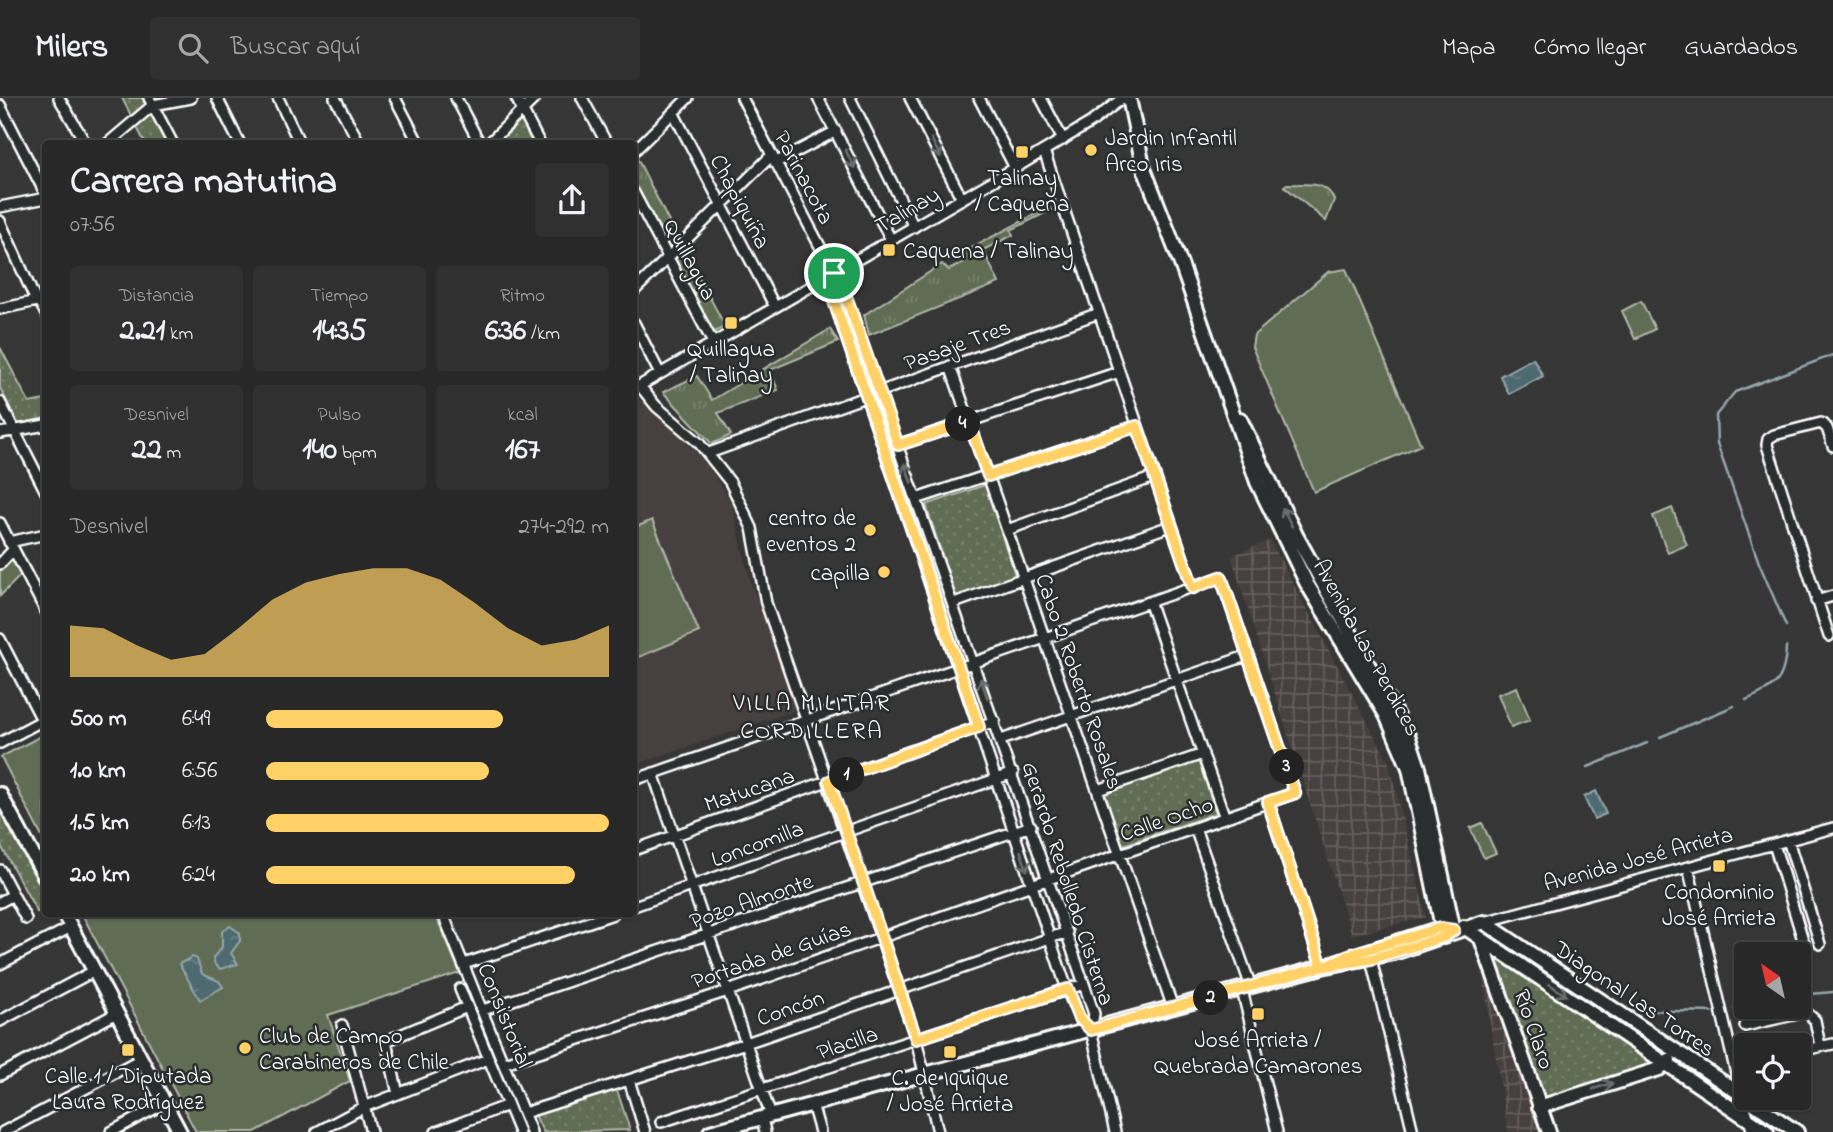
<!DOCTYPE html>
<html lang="es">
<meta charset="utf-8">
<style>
:root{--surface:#292828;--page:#313030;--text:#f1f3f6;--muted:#a5a6a8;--line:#454445;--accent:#ffd166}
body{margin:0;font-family:"Indie Flower",sans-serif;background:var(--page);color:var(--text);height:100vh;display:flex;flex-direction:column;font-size:26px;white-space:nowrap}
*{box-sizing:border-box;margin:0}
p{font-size:23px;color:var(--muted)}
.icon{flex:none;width:38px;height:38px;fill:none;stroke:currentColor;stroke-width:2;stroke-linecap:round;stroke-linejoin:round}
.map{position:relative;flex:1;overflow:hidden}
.sheet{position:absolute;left:42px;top:42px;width:595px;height:777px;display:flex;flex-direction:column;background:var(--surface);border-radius:7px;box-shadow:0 2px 5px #0004,0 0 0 2px var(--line)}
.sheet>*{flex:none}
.needle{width:46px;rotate:326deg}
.controls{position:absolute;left:1734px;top:844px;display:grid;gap:14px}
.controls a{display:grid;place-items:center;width:77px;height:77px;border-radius:7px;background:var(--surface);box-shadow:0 2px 5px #0004,0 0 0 2px var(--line);font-size:35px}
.pin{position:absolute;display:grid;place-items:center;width:60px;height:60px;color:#fff;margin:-30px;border:4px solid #fff;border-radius:50%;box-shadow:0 2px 7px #0007}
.km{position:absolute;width:35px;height:35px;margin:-18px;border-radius:50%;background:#222;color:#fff;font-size:19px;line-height:35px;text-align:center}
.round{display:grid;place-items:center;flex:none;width:74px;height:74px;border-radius:7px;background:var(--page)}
.headline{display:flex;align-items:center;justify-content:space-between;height:119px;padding:0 28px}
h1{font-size:38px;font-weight:800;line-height:52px}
.figures{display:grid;grid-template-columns:repeat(3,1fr);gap:10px;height:119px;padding:7px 28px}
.figures div{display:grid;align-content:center;border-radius:7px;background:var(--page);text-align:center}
.figures b{font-size:30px;font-weight:800}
.figures small{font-size:19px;font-weight:400}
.figures p{font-size:19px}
.chart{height:196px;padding:14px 28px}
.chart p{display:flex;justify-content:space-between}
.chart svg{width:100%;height:126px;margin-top:7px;fill:var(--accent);opacity:.7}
ul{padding:0 28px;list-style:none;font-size:23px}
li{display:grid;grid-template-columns:112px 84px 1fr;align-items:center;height:52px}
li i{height:18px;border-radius:9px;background:var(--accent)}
header{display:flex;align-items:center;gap:42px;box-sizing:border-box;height:98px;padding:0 35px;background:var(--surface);border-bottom:2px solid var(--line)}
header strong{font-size:33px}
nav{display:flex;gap:38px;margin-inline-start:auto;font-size:24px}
.search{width:490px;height:63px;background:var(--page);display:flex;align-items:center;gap:18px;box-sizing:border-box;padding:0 24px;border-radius:7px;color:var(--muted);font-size:26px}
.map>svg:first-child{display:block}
.built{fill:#47403f}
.industrial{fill:url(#industrial-grid)}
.grass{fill:url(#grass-tufts);stroke:#b0b6a9;stroke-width:2}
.park{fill:url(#park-dots);stroke:#b0b6a9;stroke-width:2}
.garden{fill:#616c53;stroke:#b0b6a9;stroke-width:2}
.water{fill:url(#water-ripples);stroke:#95a6aa;stroke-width:2}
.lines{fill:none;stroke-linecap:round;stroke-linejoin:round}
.stream{stroke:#95a6aa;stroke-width:2.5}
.minor-casing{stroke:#fff;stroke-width:14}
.major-casing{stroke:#fff;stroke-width:18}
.minor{stroke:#2a2d2e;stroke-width:9}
.major{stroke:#2a2d2e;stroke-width:12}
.oneway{stroke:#6a6c6d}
.route-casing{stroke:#fff;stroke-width:14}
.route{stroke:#ffd166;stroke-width:9}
.poi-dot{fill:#ffd166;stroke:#2a2d2e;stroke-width:2.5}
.labels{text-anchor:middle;stroke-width:5;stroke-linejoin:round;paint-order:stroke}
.poi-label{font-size:23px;fill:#fff;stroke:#2a2d2e}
.street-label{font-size:23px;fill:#fff;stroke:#2a2d2e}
.neighbourhood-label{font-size:24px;letter-spacing:2px;fill:#fff;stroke:#2a2d2e}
</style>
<header>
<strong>Milers</strong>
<div class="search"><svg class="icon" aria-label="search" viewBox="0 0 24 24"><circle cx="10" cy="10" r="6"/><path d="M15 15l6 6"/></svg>Buscar aquí</div>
<nav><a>Mapa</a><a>Cómo llegar</a><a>Guardados</a></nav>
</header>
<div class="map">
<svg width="1833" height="1034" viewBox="0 0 1833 1034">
<defs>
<pattern id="industrial-grid" width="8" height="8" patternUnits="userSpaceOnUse" patternTransform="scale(1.75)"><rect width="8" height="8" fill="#47403f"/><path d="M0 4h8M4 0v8" fill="none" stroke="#635d5c"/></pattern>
<pattern id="grass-tufts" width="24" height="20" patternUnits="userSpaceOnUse" patternTransform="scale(1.75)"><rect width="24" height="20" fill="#616c53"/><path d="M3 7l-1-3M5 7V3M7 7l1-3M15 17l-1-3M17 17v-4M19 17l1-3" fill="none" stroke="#79826d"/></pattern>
<pattern id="park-dots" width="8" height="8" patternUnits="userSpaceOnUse" patternTransform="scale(1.75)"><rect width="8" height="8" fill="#616c53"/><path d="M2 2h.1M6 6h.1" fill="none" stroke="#79826d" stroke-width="1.8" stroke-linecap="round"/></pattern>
<pattern id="water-ripples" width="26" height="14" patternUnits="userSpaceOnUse" patternTransform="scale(1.75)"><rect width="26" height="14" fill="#4e6b71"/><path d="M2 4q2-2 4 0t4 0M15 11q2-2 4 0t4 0" fill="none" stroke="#698186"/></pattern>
</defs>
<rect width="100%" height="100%" fill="#373636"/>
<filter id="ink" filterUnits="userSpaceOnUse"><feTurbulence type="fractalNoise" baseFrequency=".0143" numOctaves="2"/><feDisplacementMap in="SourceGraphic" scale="14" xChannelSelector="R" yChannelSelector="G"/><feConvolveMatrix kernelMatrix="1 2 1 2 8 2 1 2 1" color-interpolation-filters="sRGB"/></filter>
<g filter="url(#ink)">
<!-- built -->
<path class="built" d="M644,300L708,368L732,406L749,479L796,612L634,667V306Z"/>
<!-- industrial -->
<path class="industrial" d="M1270,442L1389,665L1426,819L1352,837L1231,458Z
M1488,879L1500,915L1541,1034H1508L1483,881Z"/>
<!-- grass -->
<path class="grass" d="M634,54L678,142L667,152L634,85Z
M1287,86C1305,87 1327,82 1334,102L1326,123L1284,88Z
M1049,109L1051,112L1011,132L1013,137L983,152L999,185L869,237L864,217L942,166L949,172L966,163L963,154Z
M683,149L725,228L713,235L672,159Z
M830,231L838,244L770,272L778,292L718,315L731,337L712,346L663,294L697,278L712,302Z
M12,456L22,476L0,498V469Z"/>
<!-- park -->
<path class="park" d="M122,0H143L166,45H145Z
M522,22L535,45L496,46Z
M0,249L29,305L45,302V320L18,326L0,290Z
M985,387L1016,480L956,500L926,407Z
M1198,661L1216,715L1123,747L1103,695Z
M0,713L45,797V809L37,814L0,746Z
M1489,851L1662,968L1543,1004Z
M617,992L630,1032L543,1034L535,1017Z"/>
<!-- garden -->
<path class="garden" d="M1346,171L1421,347L1314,394L1252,249L1254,237L1328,174Z
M1641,203L1655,231L1635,241L1622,213Z
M1672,410L1687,447L1668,455L1653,418Z
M652,422L699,534L634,561V430Z
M1517,589L1530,622L1511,629L1498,596Z
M45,636V745L1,659Z
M1482,725L1496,755L1484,760L1470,730Z
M82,816H435L460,875L328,917L350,983L255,1034H196Z"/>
<!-- water -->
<path class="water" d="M1533,260L1543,278L1509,296L1500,278Z
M1596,693L1606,716L1594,721L1584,699Z
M230,828L240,835V843L231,855L238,866L220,871L215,867L213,860L222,849V833Z
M192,859L197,861L202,876L219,883L223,889L200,902L179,866Z"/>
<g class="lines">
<!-- stream -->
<path class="stream" d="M1786,528L1759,465L1717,346L1716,317L1735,294L1833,257
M1746,602C1776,589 1785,583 1786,549
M1660,639L1734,608
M1588,669L1647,645
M1799,897L1833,894
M1734,911L1746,908
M1633,912L1712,914"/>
<defs>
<path id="minor" d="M59,0L86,46
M149,0L173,46
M217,0L240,46
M278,0L300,46
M335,0L360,46
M395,0L419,46
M456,0L480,46
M516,0L540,46
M582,0L607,46
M742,0L834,175
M818,0L891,142
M850,0L914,129
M910,0L962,101
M979,0L1015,70
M1041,0L1063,42
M0,7L46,97
M673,14L775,209
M107,46L153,7L191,0
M488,46L535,0
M634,53L688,0
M1044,53L1193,490
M775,65L836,33
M634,95L713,245
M0,109L46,100
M0,123L36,203
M837,173L1084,886L1094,916L1091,932L1115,1034
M826,179L1067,891L1079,920L1091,932
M634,193L771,58
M39,203L46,216
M0,211L46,201
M634,225L660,276
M950,268L1173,910
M640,288L656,308L699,345L730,384L752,430L766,505L916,941L938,1034
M634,291L1015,70L1090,25L1123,0
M0,304L46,394
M0,335L46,327
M898,347L1119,274
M709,355L1099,215
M916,401L1137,328
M0,425L46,514
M1007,432L1154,379
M9,444L46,436
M0,466L13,452
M1816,503L1833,498
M954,505L1170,428
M1150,506L1225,720
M1829,538L1767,347L1768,341L1774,337L1821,325L1827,330L1833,348
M0,541L42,622
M1001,642L1249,557
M0,645L45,621
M653,675L771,1018
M1098,692L1203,656
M1268,704L1322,869
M1195,730L1251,889
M1788,742L1820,846
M1774,746L1806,852
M634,752L995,623
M1688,769L1741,997L1753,1034
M0,772L26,821
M0,804L13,797
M634,808L1013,675
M443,816L531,1034
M1484,824L1833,730
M1371,861L1413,1034
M0,866L71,829
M464,866L613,816
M460,891L519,1034
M1242,892L1277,1034
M483,912L1031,728
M0,923L94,873
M342,927L371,1034
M1745,928L1806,914L1815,922L1820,948
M1799,953L1833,946
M1734,964L1746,963
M505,965L728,893L1295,695L1221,479L634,682
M0,977L117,915
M629,982L645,1034
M398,996L386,943L467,909
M812,1006L820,1034
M524,1015L746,945L1067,834
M762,1020L765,1034
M661,1024L1084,886
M3,1034L141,961
M111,1034L165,1005
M317,1034L364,1009L488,961
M436,1034L508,1007"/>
<path id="major" d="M1129,0L1143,68L1181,166L1257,384L1307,486L1386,617L1409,670L1444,839
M1240,321L1297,439L1409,640L1419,670L1454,833
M0,696L46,781
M64,816L180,1034
M1464,829L1767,1034
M1481,841L1549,1034
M1335,864L1440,830L1447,831
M1539,1009L1659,971L1669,962
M710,1034L1322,869L1394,855L1484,824L1797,1034"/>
</defs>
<!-- minor casing -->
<use href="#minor" class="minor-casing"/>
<!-- major casing -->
<use href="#major" class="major-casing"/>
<!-- minor -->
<use href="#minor" class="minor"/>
<!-- major -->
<use href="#major" class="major"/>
</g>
<!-- one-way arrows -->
<defs><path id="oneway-shaft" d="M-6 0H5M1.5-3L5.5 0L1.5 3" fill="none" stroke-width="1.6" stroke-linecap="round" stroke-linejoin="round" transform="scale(1.75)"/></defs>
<g class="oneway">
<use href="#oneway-shaft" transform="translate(936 50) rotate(63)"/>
<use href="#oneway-shaft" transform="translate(850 61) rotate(63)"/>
<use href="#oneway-shaft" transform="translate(908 375) rotate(-109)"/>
<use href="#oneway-shaft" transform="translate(1287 419) rotate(-117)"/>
<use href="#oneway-shaft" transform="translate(984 590) rotate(-109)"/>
<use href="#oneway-shaft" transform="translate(1024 763) rotate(71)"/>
<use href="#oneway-shaft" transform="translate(1558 892) rotate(34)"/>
<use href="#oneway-shaft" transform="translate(1603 988) rotate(-17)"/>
</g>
</g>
<g class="lines" filter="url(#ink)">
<defs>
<path id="route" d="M834,175L826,179L979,629L829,683L916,941L1068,891L1079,920L1091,932L1322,869L1371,861L1444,839L1454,832L1440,830L1352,856L1322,869L1268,704L1295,695L1221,479L1193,490L1137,328L988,378L969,324L898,347L837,173L834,175"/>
</defs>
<!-- route casing -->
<use href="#route" class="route-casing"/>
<!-- route -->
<use href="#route" class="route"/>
</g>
<!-- markers -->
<g class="poi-dot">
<circle cx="1091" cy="52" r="7"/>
<rect x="1015" y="47" width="14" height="14" rx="3.5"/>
<rect x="882" y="145" width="14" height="14" rx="3.5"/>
<rect x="724" y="218" width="14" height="14" rx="3.5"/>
<circle cx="870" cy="432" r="7"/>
<circle cx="884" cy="474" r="7"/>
<rect x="1712" y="761" width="14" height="14" rx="3.5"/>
<rect x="1251" y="909" width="14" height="14" rx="3.5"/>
<circle cx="245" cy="950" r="7"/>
<rect x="121" y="945" width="14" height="14" rx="3.5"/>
<rect x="943" y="947" width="14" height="14" rx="3.5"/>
</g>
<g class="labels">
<!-- poi labels -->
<g class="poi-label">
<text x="1105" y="47" text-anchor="start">Jardin Infantil<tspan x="1105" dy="26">Arco Iris</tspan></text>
<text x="1022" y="87">Talinay<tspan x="1022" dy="26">/ Caquena</tspan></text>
<text x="903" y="160" text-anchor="start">Caquena / Talinay</text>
<text x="731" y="258">Quillagua<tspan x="731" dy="26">/ Talinay</tspan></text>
<text x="856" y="427" text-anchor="end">centro de<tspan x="856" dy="26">eventos 2</tspan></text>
<text x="870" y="482" text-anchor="end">capilla</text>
<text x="1719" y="801">Condominio<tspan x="1719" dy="26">José Arrieta</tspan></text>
<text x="259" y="945" text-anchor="start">Club de Campo<tspan x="259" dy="26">Carabineros de Chile</tspan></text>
<text x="1258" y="949">José Arrieta /<tspan x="1258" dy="26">Quebrada Camarones</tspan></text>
<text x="128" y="985">Calle 1 / Diputada<tspan x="128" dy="26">Laura Rodríguez</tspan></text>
<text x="950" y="987">C. de Iquique<tspan x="950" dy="26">/ José Arrieta</tspan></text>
</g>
<!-- street labels -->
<g class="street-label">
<text transform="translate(805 79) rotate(62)" y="8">Parinacota</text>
<text transform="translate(741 103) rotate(62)" y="8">Chapiquiña</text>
<text transform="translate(907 111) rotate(-30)" y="8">Talinay</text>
<text transform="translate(691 161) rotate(62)" y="8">Quillagua</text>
<text transform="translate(957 246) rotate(-20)" y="8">Pasaje Tres</text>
<text transform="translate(1368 549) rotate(61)" y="8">Avenida Las Perdices</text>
<text transform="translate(1080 583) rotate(71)" y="8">Cabo 2 Roberto Rosales</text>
<text transform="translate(749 691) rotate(-19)" y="8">Matucana</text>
<text transform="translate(1166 720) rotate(-19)" y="8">Calle Ocho</text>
<text transform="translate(757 745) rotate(-20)" y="8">Loncomilla</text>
<text transform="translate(1638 760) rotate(-15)" y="8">Avenida José Arrieta</text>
<text transform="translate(1069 785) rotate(72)" y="8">Gerardo Rebolledo Cisterna</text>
<text transform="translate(751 802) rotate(-19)" y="8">Pozo Almonte</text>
<text transform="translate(771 856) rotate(-19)" y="8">Portada de Guías</text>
<text transform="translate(1635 900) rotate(34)" y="8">Diagonal Las Torres</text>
<text transform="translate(790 909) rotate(-19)" y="8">Concón</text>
<text transform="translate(506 917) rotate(68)" y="8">Consistorial</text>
<text transform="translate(1535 931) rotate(71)" y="8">Río Claro</text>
<text transform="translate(847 944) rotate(-19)" y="8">Placilla</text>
</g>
<!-- neighbourhood labels -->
<g class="neighbourhood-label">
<text x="812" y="612">VILLA MILITAR<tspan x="812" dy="28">CORDILLERA</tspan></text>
</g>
</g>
</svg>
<div class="controls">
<a><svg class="needle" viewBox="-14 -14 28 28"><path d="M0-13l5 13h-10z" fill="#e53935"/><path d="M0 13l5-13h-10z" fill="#a5a6a8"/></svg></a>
<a><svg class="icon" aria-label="locate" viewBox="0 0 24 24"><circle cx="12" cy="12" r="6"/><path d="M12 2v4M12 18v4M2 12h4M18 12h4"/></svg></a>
</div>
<div class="pin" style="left:834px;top:175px;background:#1e9e55"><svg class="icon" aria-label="arrive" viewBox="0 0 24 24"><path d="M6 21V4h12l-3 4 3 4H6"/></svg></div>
<b class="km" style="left:847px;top:677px">1</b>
<b class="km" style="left:1211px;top:900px">2</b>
<b class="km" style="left:1287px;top:669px">3</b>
<b class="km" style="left:963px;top:326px">4</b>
<section class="sheet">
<div class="headline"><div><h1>Carrera matutina</h1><p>07:56</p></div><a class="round"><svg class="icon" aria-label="share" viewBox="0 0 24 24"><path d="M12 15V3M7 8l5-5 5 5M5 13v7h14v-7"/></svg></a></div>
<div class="figures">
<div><p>Distancia</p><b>2.21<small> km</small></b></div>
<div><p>Tiempo</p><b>14:35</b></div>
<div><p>Ritmo</p><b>6:36<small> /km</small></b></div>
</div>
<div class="figures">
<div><p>Desnivel</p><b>22<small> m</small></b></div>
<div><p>Pulso</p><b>140<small> bpm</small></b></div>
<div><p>kcal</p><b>167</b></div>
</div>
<div class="chart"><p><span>Desnivel</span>274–292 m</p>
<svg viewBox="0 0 160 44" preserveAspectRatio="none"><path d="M0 44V26L10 27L20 33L30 38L40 36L50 27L60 17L70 11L80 8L90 6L100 6L110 10L120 18L130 27L140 33L150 31L160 26V44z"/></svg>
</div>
<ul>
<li><b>500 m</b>6:49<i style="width:69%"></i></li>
<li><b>1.0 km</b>6:56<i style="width:65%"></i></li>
<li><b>1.5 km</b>6:13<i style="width:100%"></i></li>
<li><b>2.0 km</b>6:24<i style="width:90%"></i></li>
</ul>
</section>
</div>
